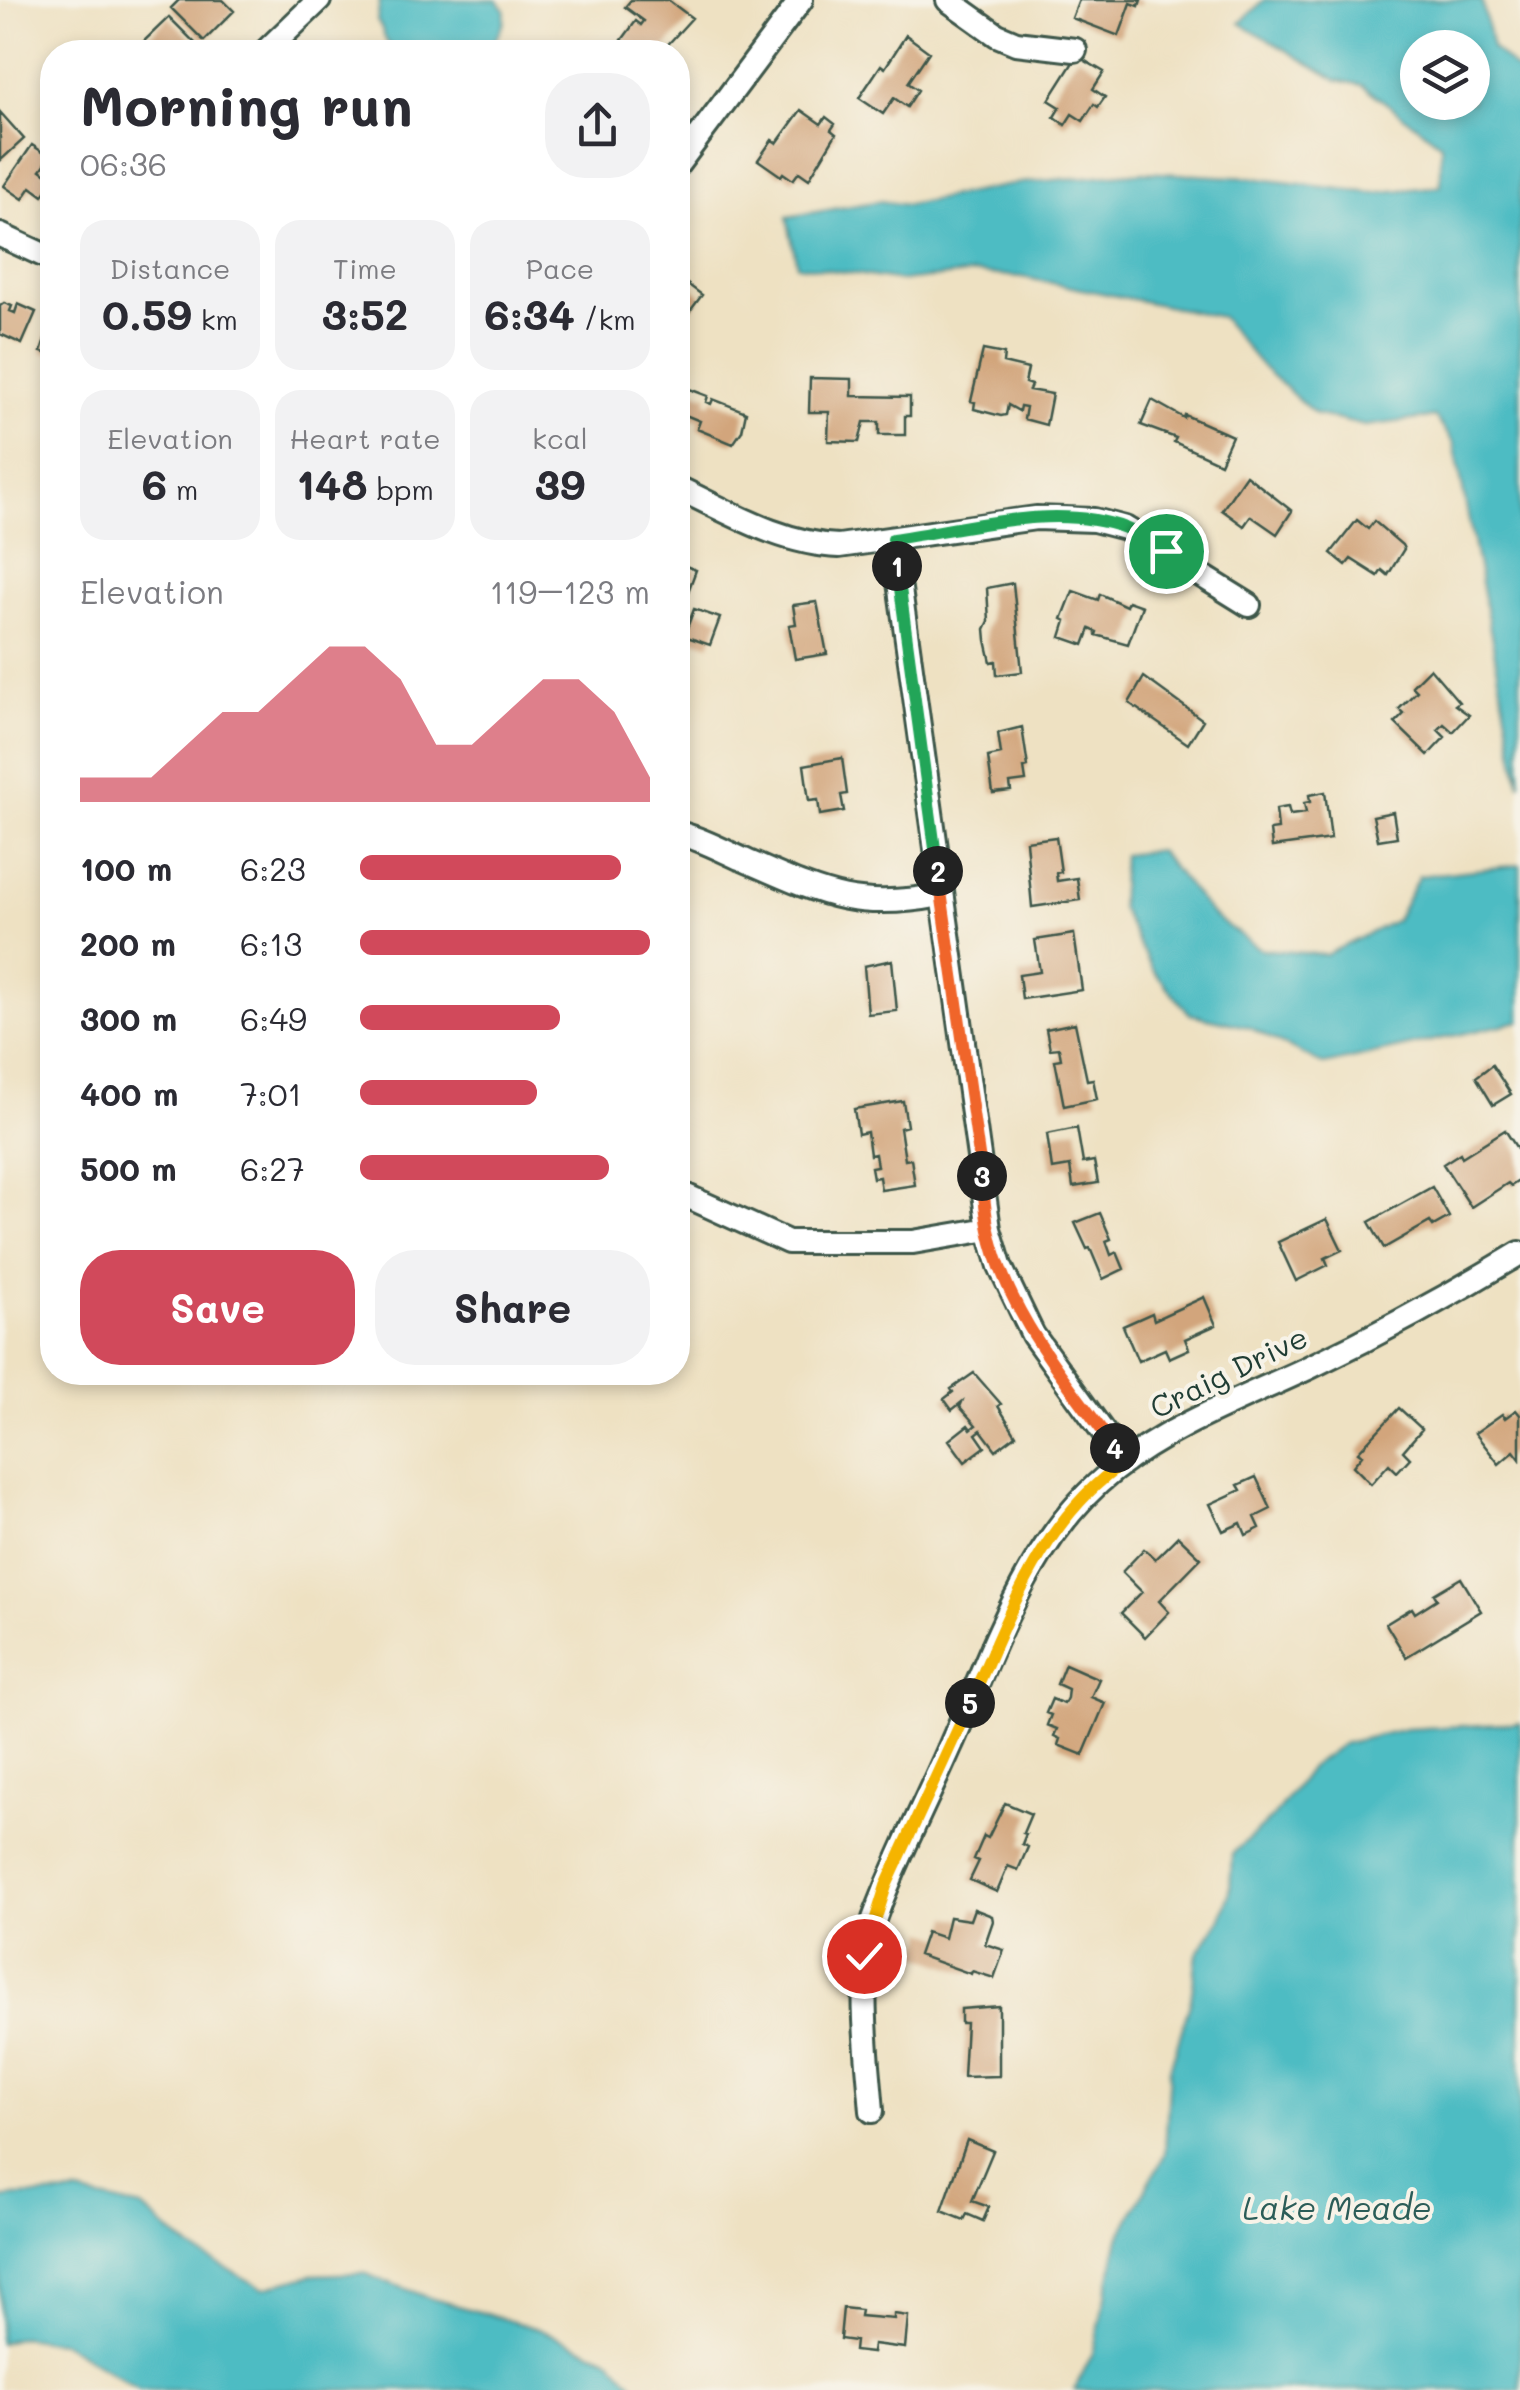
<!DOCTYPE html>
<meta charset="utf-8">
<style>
:root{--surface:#fff;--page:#f2f2f3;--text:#2b2b33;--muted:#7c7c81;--accent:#d1495b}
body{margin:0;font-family:Mali,sans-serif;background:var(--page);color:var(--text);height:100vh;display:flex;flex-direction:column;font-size:38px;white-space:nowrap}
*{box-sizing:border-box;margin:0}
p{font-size:32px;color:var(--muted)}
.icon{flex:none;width:55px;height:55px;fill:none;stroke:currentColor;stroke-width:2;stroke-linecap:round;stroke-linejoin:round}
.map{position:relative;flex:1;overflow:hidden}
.drawer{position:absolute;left:40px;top:40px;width:650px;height:1345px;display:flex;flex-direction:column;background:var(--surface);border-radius:40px;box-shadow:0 5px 15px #0003}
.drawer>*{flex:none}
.buttons{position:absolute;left:1400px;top:30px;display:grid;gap:20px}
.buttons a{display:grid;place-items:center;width:90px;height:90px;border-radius:50%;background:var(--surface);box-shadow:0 5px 15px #0003;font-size:50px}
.pin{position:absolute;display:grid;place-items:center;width:85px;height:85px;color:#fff;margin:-42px;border:5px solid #fff;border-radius:50%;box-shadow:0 2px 10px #0007}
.km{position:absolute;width:50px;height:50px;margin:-25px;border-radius:50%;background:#222;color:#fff;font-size:28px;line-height:50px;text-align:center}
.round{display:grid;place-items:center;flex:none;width:105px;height:105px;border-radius:40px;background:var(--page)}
.summary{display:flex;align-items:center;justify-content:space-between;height:170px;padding:0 40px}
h1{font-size:55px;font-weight:700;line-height:75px}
.stats{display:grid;grid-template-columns:repeat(3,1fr);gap:15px;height:170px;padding:10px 40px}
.stats div{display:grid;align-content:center;border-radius:25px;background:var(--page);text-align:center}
.stats b{font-size:42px;font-weight:700}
.stats small{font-size:28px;font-weight:400}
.stats p{font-size:28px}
.chart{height:280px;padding:20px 40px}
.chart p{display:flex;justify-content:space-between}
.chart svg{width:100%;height:180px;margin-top:10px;fill:var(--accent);opacity:.7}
.primary-button{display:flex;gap:20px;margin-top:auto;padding:20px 40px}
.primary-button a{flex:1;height:115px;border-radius:40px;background:var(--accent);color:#fff;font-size:40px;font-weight:700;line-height:115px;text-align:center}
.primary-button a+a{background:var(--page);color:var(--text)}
ul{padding:0 40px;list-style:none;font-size:32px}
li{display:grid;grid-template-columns:160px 120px 1fr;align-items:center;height:75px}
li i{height:25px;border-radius:12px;background:var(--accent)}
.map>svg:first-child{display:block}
.water{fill:#4ebcc3;stroke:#367c7c;stroke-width:2.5;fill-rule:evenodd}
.building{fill:#d2a57b}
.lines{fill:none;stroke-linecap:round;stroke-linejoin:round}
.minor-casing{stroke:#3e5649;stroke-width:28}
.minor{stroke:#fff;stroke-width:22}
.split-1-casing{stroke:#fff;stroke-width:20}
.split-2-casing{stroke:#fff;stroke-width:20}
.split-3-casing{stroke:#fff;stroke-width:20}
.split-4-casing{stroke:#fff;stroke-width:20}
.split-5-casing{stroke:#fff;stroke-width:20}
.split-6-casing{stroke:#fff;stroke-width:20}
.split-1{stroke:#22a559;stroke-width:12}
.split-2{stroke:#22a559;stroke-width:12}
.split-3{stroke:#f0652b;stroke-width:12}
.split-4{stroke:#f0652b;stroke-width:12}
.split-5{stroke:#f5b400;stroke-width:12}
.split-6{stroke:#f5b400;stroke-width:12}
.labels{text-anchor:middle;stroke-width:8;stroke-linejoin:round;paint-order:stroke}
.street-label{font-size:30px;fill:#1f3d34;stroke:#f7f3e8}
.water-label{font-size:32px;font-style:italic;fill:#2b5d58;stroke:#f7f3e8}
</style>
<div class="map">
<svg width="1520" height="2390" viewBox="0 0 1520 2390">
<rect width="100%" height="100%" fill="#f7f3e8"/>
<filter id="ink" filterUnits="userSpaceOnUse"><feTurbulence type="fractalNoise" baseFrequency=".01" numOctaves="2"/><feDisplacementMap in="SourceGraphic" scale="20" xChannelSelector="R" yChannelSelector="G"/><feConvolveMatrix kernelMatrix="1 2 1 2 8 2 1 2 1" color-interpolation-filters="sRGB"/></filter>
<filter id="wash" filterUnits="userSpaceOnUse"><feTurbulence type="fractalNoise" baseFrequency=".0048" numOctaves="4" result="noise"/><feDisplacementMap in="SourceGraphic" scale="40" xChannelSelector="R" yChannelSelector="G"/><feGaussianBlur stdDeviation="2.25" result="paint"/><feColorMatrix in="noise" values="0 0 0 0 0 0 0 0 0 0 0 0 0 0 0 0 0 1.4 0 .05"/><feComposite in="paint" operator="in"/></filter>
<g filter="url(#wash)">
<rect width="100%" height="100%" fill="#eee1c2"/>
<!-- water -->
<path class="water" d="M380,0H497L505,10L504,23L489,52C468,53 397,59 387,42C382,34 384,28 377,21Z
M1264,0H1482L1492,48L1520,73V785L1454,443L1435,417L1365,426L1315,414L1262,367L1221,317L1022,277L976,273L901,281L797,265L787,217L880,201L907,205L1020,183L1143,172L1253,178L1372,193L1441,186V144L1362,85L1337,80L1240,23ZM1418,48H1472V102H1418Z
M1158,850L1213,916L1260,949L1325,955L1396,920L1419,876L1520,865V1021L1324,1065L1248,1027L1190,1014L1152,969L1120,907L1123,855Z
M1520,1723V2390H1074L1093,2353L1119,2238L1165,2154L1170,2069L1191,2000L1197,1954L1221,1918L1230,1891L1232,1854L1275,1815L1310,1767L1342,1744L1405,1729Z
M78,2194L142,2208L189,2248L263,2288L311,2275L363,2273L430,2298L538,2329L611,2359L640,2390H140L61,2342L20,2337L0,2343V2200L14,2196Z"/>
<g id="blocks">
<!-- building -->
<path class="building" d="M179,0H223L234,11L204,41L171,8Z
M631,0H668L692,18L661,52H639L622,40L636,21L641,25L644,21L625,7Z
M1079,0H1141L1139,6L1131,3L1119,36L1072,18Z
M169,17L204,52H151L142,43Z
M906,35L929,52L908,83L918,90L907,107L894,98L883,114L859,98L881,65L885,68Z
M1077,56L1104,72L1093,89L1105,97L1098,107L1094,104L1083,121L1072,114L1065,125L1054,117L1060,107L1049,100Z
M801,110L821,124L826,117L835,124L831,130L836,134L809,179L799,172L793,180L783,173L781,176L758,160L772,140L777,143Z
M0,112L24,139L0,161Z
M32,145L50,157L41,170L52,178V183L43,196L31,187L23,199L4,186Z
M678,277L702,295L678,327Z
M4,303L12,306L10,311L15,313L18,304L36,312L22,344L0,334V306Z
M51,322H52V355L41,352Z
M983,350L1004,354L1003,363L1028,369L1025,383L1031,385L1029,390L1052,394L1046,425L1024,419L1026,407L1020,406L1019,411L1008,405L1006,415L1001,416L974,409L975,402L971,401Z
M810,378L852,379V396L910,397V416H905V435H879V422H864L859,442L828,441L829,412H809Z
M684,387L708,396L706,402L711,404L713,399L746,412L742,431L733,444L697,429L700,421L678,412Z
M1152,400L1184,418L1185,415L1232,436L1220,463L1174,442L1176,438L1141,425Z
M1246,475L1292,511L1277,534L1251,516L1244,526L1222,510Z
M1357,520L1368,529L1374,521L1402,545L1404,549L1388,575L1382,570L1378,576L1351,559L1346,565L1331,553Z
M678,563L696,570L685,600L678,597Z
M1013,583L1022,672L997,675L996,661L991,662L986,640L985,629L989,621L987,588Z
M1073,591L1098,600L1100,594L1126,606L1128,601L1142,606L1128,644L1096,635L1097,632L1090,629L1084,645L1061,637L1066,621L1062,619Z
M817,602L827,654L795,659L789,625L796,624L793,605Z
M694,609L720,618L710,645L684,636Z
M1430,668L1459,702L1455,705L1469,715L1453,732L1444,724L1438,730L1445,737L1428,755L1395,723L1404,714L1399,709L1417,691L1412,686Z
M1144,677L1203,720L1188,744L1129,703Z
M1022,727L1028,767L1024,768L1026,781L1010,783L1011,791L993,793L988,757L1001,754L998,733Z
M842,758L847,794L841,795L844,811L820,815L818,800L809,801L804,765Z
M1325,792L1331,839L1272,847L1270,830L1278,829L1276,809L1288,807L1290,815L1306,813L1304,803L1310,802L1309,795Z
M1393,812L1397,837L1378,840L1373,816Z
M1056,837L1061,872L1056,873L1057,881L1077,878L1080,900L1032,907L1026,841Z
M1074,934L1082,990L1022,999L1019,975L1040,972L1035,940Z
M892,960L897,1011L868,1014L864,966Z
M1075,1023L1087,1080L1093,1079L1097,1099L1064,1106L1055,1060L1061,1059L1059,1048L1050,1049L1046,1029Z
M1492,1065L1511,1094L1493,1105L1476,1077Z
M903,1101L907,1126L900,1128L905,1160L911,1159L915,1185L881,1190L879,1177L873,1178L871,1167L877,1166L875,1154L870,1155L867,1132L858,1134L854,1109Z
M1077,1128L1083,1163L1094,1161L1098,1183L1073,1187L1070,1166L1052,1169L1047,1134Z
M1505,1130L1520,1153V1180L1511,1186L1508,1183L1471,1207L1443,1164L1460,1153L1462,1157Z
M1432,1187L1449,1217L1433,1226L1430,1222L1384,1248L1369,1222Z
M1100,1213L1111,1239L1106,1241L1111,1255L1117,1252L1124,1269L1103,1279L1090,1248L1087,1249L1075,1223Z
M1327,1219L1342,1250L1325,1258L1328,1265L1296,1281L1278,1242Z
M1204,1297L1216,1325L1185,1339L1189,1349L1169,1358L1165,1349L1138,1361L1123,1326L1152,1313L1154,1320Z
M974,1373L1001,1404L998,1406L1016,1435L996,1450L981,1430L976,1434L985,1447L965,1462L949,1440L968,1425L971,1429L976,1425L960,1407L962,1402L952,1410L944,1399L953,1392L951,1389Z
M1399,1408L1422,1429L1403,1451L1410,1458L1397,1472L1389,1464L1371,1484L1353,1466L1362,1455L1358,1452Z
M1516,1410L1520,1415V1459L1514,1451L1499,1464L1475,1433L1502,1414L1505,1418Z
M1256,1477L1271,1509L1255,1517L1260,1528L1246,1535L1241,1523L1223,1531L1210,1504L1241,1490L1238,1485Z
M1178,1536L1201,1558L1159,1601L1169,1612L1145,1637L1121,1613L1142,1592L1122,1572L1144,1549L1155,1559Z
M1461,1578L1481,1611L1406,1657L1386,1624L1412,1608L1415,1613L1437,1599L1434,1594Z
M1065,1664L1099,1679L1091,1697L1105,1703L1083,1755L1058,1745L1060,1739L1054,1736L1057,1729L1047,1725L1051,1715L1046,1713L1052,1699L1064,1704L1067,1698L1068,1689L1057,1684Z
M1005,1803L1031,1814L1023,1833L1026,1834L1022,1844L1028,1847L1018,1870L1008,1866L997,1892L970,1880L979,1861L974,1859L984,1836L988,1838Z
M974,1909L992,1916L993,1921L985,1944L1004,1950L994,1978L972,1971L971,1974L918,1955L926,1932L944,1938L949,1917L970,1920Z
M999,2006V2076L963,2077L966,2023H961V2009Z
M967,2140L993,2151L972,2201L989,2207L983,2221L967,2214L964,2220L942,2211Z
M843,2308L861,2310L860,2316L894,2319V2314L908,2316L905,2348L873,2344L872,2353L854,2351L855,2341L840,2339Z"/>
</g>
</g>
<g filter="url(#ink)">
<use href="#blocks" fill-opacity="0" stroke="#3e5649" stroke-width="2.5"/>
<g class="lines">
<defs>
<path id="minor" d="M948,0L997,35L1016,43L1075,50
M265,52L319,0
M678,164L801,0
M0,235L52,259
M678,488C729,512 781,544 839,546L1036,518L1094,520L1125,528L1249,605
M893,539L989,1229L1000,1266L1033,1335L1125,1462
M678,833C700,838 721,850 742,859C820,893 854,912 941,895
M678,1192L788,1242H913L989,1229
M872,2111C867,2047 857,1983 874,1919C896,1860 925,1804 950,1747C993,1651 1028,1537 1114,1470C1171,1425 1242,1399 1308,1368C1381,1333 1451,1295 1520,1253"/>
</defs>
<!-- minor casing -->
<use href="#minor" class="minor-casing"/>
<!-- minor -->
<use href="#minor" class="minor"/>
</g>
</g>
<g class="lines" filter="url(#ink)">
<defs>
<path id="split-1" d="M897,566L893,539C963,529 1057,502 1125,528C1139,534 1153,543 1166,551"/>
<path id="split-2" d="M897,566L938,871"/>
<path id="split-3" d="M938,871L982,1176"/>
<path id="split-4" d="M982,1176C984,1194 985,1212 989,1230C1007,1314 1066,1380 1115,1448"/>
<path id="split-5" d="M970,1703C1009,1616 1042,1518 1125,1462L1115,1448"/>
<path id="split-6" d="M864,1956L886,1886L970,1703"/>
</defs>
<!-- split-1 casing -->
<use href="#split-1" class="split-1-casing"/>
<!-- split-2 casing -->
<use href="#split-2" class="split-2-casing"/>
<!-- split-3 casing -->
<use href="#split-3" class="split-3-casing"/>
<!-- split-4 casing -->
<use href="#split-4" class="split-4-casing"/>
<!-- split-5 casing -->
<use href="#split-5" class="split-5-casing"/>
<!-- split-6 casing -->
<use href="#split-6" class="split-6-casing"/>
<!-- split-1 -->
<use href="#split-1" class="split-1"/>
<!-- split-2 -->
<use href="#split-2" class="split-2"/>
<!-- split-3 -->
<use href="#split-3" class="split-3"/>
<!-- split-4 -->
<use href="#split-4" class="split-4"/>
<!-- split-5 -->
<use href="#split-5" class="split-5"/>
<!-- split-6 -->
<use href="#split-6" class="split-6"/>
</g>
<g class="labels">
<!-- street labels -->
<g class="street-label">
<text transform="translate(1229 1373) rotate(-26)" y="10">Craig Drive</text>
</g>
<!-- water labels -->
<g class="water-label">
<text x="1337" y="2220">Lake Meade</text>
</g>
</g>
</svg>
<div class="buttons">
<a><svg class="icon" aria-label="layers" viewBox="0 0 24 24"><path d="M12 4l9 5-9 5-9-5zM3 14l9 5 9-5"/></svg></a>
</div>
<div class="pin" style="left:1166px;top:551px;background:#1e9e55"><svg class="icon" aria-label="arrive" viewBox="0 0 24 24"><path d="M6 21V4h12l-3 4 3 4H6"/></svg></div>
<div class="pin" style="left:864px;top:1956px;background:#d93025"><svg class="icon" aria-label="check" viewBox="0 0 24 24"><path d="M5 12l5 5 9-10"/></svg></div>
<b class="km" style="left:897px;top:566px">1</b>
<b class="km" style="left:938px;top:871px">2</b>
<b class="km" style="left:982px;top:1176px">3</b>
<b class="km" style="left:1115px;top:1448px">4</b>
<b class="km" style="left:970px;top:1703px">5</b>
<section class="drawer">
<div class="summary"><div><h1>Morning run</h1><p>06:36</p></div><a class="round"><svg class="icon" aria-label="share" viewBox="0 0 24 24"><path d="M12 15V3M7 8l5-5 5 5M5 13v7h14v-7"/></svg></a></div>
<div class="stats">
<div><p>Distance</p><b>0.59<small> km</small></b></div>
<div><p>Time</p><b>3:52</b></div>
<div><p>Pace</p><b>6:34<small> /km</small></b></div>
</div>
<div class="stats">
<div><p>Elevation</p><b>6<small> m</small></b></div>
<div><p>Heart rate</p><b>148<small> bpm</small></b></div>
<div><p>kcal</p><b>39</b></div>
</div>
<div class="chart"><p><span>Elevation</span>119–123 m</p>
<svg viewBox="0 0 160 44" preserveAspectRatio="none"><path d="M0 44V38L10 38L20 38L30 30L40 22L50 22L60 14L70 6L80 6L90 14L100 30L110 30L120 22L130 14L140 14L150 22L160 38V44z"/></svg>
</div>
<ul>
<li><b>100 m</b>6:23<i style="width:90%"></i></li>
<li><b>200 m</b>6:13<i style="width:100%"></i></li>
<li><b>300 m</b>6:49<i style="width:69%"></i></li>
<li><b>400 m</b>7:01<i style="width:61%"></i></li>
<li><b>500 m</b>6:27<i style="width:86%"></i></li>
</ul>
<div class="primary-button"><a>Save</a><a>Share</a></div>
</section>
</div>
